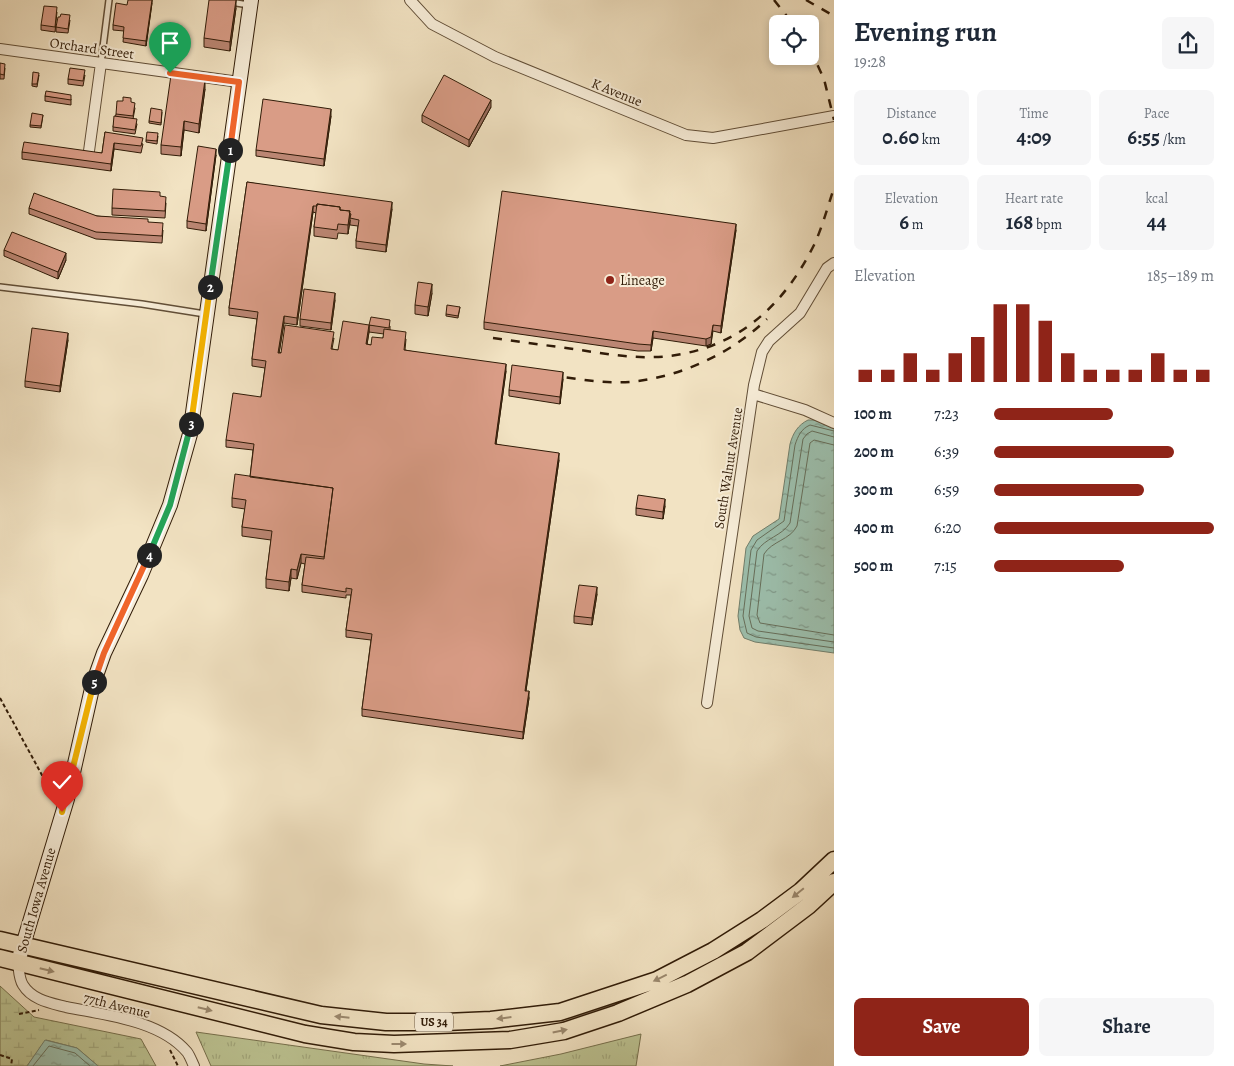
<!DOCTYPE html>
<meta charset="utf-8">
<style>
:root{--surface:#fff;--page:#f6f6f7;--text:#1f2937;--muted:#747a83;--accent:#8f2418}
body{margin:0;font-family:Alegreya,serif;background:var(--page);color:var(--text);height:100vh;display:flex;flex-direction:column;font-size:19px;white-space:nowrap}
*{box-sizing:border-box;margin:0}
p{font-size:16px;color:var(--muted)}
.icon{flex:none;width:28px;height:28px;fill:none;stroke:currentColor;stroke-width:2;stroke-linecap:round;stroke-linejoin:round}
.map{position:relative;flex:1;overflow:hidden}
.sheet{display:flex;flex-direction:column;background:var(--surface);width:400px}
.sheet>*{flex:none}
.buttons{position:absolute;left:769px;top:15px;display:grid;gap:10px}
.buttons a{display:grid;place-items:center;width:50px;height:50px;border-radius:8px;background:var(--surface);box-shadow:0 2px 8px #0003;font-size:25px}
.pin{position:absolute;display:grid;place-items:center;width:42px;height:42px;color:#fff;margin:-51px -21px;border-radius:50% 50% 50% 0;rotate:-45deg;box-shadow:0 0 5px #0007}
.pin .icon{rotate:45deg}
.km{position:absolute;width:25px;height:25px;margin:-12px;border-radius:50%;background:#222;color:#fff;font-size:14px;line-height:25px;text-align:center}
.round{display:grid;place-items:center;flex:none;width:52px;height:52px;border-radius:8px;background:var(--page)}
.summary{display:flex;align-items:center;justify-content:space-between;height:85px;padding:0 20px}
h1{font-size:28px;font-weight:700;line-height:38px}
.stats{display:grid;grid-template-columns:repeat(3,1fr);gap:8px;height:85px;padding:5px 20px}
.stats div{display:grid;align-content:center;border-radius:8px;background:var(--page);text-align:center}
.stats b{font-size:21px;font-weight:700}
.stats small{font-size:14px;font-weight:400}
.stats p{font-size:14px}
.chart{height:140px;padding:10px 20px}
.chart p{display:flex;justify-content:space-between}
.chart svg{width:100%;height:90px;margin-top:5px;stroke:var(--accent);stroke-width:6}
.primary-button{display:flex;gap:10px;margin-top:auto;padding:10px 20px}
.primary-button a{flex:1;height:58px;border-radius:8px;background:var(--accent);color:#fff;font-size:20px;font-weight:700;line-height:58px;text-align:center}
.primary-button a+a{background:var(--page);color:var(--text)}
ul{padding:0 20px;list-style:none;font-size:16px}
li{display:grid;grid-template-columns:80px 60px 1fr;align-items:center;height:38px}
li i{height:12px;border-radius:6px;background:var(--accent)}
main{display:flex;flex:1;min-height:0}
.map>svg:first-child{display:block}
.wetland{fill:url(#wetland-marsh);stroke:#76704d}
.park{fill:url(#park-tufts);stroke:#76704d}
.water{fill:url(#water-ripples);stroke:#717e6b}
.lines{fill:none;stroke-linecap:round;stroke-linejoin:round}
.shore{stroke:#666e5a;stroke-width:1}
.service-casing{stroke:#614e37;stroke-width:8}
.minor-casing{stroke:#614e37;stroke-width:12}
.secondary-casing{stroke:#311c08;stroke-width:16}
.trunk-casing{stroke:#311c08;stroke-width:19}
.path{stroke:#311c08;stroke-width:2;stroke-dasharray:4 2.5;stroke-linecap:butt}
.service{stroke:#f7edd8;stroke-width:5}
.minor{stroke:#f7edd8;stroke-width:10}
.secondary{stroke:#f7edd8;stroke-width:14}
.trunk{stroke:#f2e3c3;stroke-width:16}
.rail{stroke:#311c08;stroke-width:2.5;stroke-dasharray:9 9;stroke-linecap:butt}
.wall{fill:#bb8673;stroke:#311c08}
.shaded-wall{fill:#986d5e;stroke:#311c08}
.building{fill:#d99c86;stroke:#311c08}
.oneway{fill:#9b896f}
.split-1-casing{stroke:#fff;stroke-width:10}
.split-2-casing{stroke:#fff;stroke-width:10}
.split-3-casing{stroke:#fff;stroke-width:10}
.split-4-casing{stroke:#fff;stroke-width:10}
.split-5-casing{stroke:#fff;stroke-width:10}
.split-6-casing{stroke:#fff;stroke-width:10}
.split-1{stroke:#f0652b;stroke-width:6}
.split-2{stroke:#22a559;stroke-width:6}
.split-3{stroke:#f5b400;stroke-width:6}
.split-4{stroke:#22a559;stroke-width:6}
.split-5{stroke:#f0652b;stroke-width:6}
.split-6{stroke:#f5b400;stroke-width:6}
.poi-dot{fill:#8f2418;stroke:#f7edd8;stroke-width:2}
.labels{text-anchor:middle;stroke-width:4;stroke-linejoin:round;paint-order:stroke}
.shield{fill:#f7edd8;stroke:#6c5b46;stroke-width:1}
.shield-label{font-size:12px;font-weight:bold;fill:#311c08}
.street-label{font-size:14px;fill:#311c08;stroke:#f7edd8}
.poi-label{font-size:14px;fill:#311c08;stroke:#f7edd8;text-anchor:start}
</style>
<main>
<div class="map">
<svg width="834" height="1066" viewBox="0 0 834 1066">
<defs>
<pattern id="wetland-marsh" width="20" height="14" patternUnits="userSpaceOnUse" patternTransform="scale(1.25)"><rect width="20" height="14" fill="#bcc392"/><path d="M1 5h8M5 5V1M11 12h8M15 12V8" fill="none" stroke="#a2a77c"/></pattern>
<pattern id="park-tufts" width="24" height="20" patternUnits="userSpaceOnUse" patternTransform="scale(1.25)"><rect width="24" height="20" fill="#bcc392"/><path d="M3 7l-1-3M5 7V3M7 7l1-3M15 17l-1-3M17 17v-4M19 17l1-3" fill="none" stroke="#a2a77c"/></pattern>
<pattern id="water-ripples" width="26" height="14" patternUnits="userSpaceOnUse" patternTransform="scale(1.25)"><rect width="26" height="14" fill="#9cbfad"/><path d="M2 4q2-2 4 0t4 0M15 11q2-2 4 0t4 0" fill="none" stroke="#809a8b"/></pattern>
</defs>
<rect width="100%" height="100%" fill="#f2e3c3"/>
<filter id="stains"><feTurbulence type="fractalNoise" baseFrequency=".004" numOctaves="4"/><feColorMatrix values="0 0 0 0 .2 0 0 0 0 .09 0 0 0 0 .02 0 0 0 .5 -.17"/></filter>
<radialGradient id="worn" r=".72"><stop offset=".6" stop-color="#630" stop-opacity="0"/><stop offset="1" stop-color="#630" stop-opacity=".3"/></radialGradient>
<!-- wetland -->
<path class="wetland" d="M0,986L34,1017L141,1039L156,1066H98L77,1048L46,1040L27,1066H0Z"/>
<!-- park -->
<path class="park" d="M196,1032L424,1064L453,1066H211Z
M641,1034L636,1066H500L561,1054Z"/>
<!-- water -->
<path class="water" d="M808,420H814L834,427V653L755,642L744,638L740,630L738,616L746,548L753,536L779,519L790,444C793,433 798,425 808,420Z
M45,1040L77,1048L98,1066H27Z"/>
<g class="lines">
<!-- shore -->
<path class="shore" d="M834,431L810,425C801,429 798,436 795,445L784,521L757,540L751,550L743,616L747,633L756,637L834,648
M834,437L812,431L807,434L803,439L790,523C782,536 765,538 757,551L749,616L752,628L758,631L834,642
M834,445L814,440L810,443L797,526C790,540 772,541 764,554L757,615L760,623L834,635
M33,1066L49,1046L75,1053L90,1066"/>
<defs>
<path id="service" d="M230,2L249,5
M101,63L109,0
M0,287L142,304L205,314"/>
<path id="minor" d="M410,0L432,24L495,57L686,135L713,138L834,116
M0,49L239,82
M89,151L101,63
M753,394L805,410L834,423
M707,703L754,385L762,352L769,341L800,313L827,268L834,263
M18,963C19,970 19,979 23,985C32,1000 51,1003 66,1007C105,1015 160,1020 187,1052C190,1056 192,1062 194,1066"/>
<path id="secondary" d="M20,955L67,799L93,684L104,653L141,575L170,505L190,434L251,0"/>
<path id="trunk" d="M0,940L321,1015L386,1022H446L491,1020L560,1012L657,980L713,951L762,920L801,891L834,860
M0,958L305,1034L354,1042L394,1044L510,1040L564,1031L618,1013L687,984L747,952L808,906L834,882"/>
</defs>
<!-- service casing -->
<use href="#service" class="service-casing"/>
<!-- minor casing -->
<use href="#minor" class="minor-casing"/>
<!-- secondary casing -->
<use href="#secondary" class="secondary-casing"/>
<!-- trunk casing -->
<use href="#trunk" class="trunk-casing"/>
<!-- path -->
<path class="path" d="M0,698L55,799
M19,1014L39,1010
M170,1050L178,1066
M0,1055L12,1059L11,1066"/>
<!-- service -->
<use href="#service" class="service"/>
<!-- minor -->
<use href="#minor" class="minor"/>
<!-- secondary -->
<use href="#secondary" class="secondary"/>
<!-- trunk -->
<use href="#trunk" class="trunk"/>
<!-- rail -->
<path class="rail" d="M774,0L793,24
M806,0L834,16
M810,49L824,79L834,120
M493,338C522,342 551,346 580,350C613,355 648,361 682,354C745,342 786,301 814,245C822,228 827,209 833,191
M549,375C578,379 609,385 638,381C685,375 733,352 767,319"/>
</g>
<!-- wall -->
<path class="wall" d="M152,3L146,46L123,42L124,31L113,30V25L127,5Z
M236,8L230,51L204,47V38Z
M57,12L55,32L41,30V25Z
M70,20L68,33L56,32V27Z
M0,63L5,68L4,79H0Z
M39,75L37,87L32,86V84Z
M85,75L83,86L68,84V79Z
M205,89L199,133L184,130L181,156L161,154V145Z
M45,96L71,99V105L45,101Z
M131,103L135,108L133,119L137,124L135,134L113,131V127L116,114Z
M491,107L469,147L422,122V115Z
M162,112L161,125L149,123V121Z
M43,115L41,128L30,127V125Z
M331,116L324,166L256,156V150Z
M105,132L143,144L141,153L114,149L111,171L22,159V152L102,153Z
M158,136L157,144L146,142V140Z
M216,155L206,231L187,228V221Z
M247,182L392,209L386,252L356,248V241L358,226L350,225V220L348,234L338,233L337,239L314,236V227L316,213L313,212L297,325L284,323L279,353L334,338L332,349L338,350L369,332L367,344L371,345L383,338L384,334L369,332V325L390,326V330L406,339L405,350L506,371L496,444L559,460L526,691L529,698L523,739L362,716V709L371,640L346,637V630L351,595H346V598L302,592V585L305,564L301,563L297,579L291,578L289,591L266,588V579L271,540L242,536V527L245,509L232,507V498L250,477L253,450L226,447V440L261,397L265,368L252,366V359L257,319L229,315V308Z
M160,196L166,203L165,218L112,215V208Z
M29,208L148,222L163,230L162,243L96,239L29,214Z
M736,230L721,333L713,331L711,344L706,346L653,338L651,351H638L484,329V322Z
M4,250L66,260L58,279L4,256Z
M432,293L428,316L415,314V305Z
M335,300L331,330L300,326V319Z
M460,307L458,318L446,316V314Z
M68,340L60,392L25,387V381Z
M563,379L560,404L509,396V390Z
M665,506L663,519L636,515V508Z
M597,594L592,625L574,623V616Z"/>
<!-- shaded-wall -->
<path class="shaded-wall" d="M152,0V3L146,46V41Z
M236,0V8L230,51V42Z
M205,80V89L199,133V124Z
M491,100V107L469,147V140Z
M331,109V116L324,166V159Z
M184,121V130L181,156V147Z
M114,143V149L111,171V164Z
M216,149V155L206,231V224Z
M392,202V209L386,252V245Z
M313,206V212L297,325V318Z
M350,211V220L348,234V225Z
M736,224V230L721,333V326Z
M66,253V260L58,279V272Z
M432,284V293L428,316V307Z
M335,293V300L331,330V323Z
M284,316V323L278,360V353Z
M369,325V332L366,351V344Z
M713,325L711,344L706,346V339Z
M653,331V338L651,351V345Z
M68,333V340L60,392V386Z
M506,364V371L495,451V444Z
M563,372V379L560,404V397Z
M559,453V460L525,697V691Z
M665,499V506L663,519V512Z
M301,554V563L297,579V570Z
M291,569V578L289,591V582Z
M597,587V594L592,625V618Z
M529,691V698L523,739V732Z"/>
<!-- building -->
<path class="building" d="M128,0H152L146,41L123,38L124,27L113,25L116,3L127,5Z
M209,0H236L230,42L204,38Z
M44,6L57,7L55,27L41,25Z
M61,14L70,15L68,29L56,27L58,17H60Z
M0,63L5,64L4,75L0,74Z
M70,68L85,70L83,81L68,79Z
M33,72L39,73L37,84H32Z
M171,75L205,80L199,124L184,121L181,147L161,145Z
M444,75L491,100L469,140L422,115Z
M46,91L71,95V100L45,96Z
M123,97L131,98V102L135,103L133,116L116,114L117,101H123Z
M263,99L331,109L324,159L256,150Z
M151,108L162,110L161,123L149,121Z
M32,113L43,115L41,126L30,125Z
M114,116L137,119L135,130L113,127Z
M105,132L143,138L141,146L114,143L111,164L22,152L24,142L102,153Z
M147,132L158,133L157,141L146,140Z
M198,146L216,149L206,224L187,221Z
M247,182L392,202L386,245L356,241L359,220L350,218L351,214L349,213L350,211L340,210V207L317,204V206H313L297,318L284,316L278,353H281L285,325L334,332L331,349L338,350L343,321L369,325L366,344L371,345L372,337L383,338L384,329L406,332L404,350L506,364L495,444L559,453L525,691H529L523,732L362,709L372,634L346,630L352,589L346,588V592L302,585L306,557L324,559L333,488L250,477L254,444L226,440L233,393L261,397L266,361L252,359L258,312L229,308Z
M113,189L160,192V196L166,197L165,211L112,208Z
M502,191L736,224L721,326L713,325L711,337L706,339L653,331L651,345L638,344L484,322Z
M34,193L97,216L148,219V222L163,223L162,236L96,232L29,208Z
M317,204L340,207V210L350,211L348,225L338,224L337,230L314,227Z
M12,232L66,253L58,272L4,250Z
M418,282L432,284L428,307L415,305Z
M304,289L335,293L331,323L300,319Z
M447,305L460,307L458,316L446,314Z
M371,317L390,320L389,328L369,325Z
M32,328L68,333L60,386L25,381Z
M512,365L563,372L560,397L509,390Z
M235,474L333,488L324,557L301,554L297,570L291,569L289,582L266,579L272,531L242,527L246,500L232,498Z
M638,495L665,499L663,512L636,508Z
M579,585L597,587L592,618L574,616Z"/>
<!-- one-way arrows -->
<defs><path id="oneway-solid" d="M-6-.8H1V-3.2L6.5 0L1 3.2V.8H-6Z" transform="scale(1.25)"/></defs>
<g class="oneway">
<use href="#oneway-solid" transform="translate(798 893) rotate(141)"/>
<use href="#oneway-solid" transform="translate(47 970) rotate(14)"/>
<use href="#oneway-solid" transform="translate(660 978) rotate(154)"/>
<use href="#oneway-solid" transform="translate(205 1009) rotate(14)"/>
<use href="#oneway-solid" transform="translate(342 1017) rotate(-174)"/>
<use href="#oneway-solid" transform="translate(504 1018) rotate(173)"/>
<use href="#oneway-solid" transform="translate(560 1031) rotate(-12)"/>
<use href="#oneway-solid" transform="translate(399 1044)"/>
</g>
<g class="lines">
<defs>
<path id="split-1" d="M170,73L239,82L230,150"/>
<path id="split-2" d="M210,287L230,150"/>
<path id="split-3" d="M191,424L210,287"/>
<path id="split-4" d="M149,555L170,505L191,424"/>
<path id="split-5" d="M94,682L104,653L149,555"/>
<path id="split-6" d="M62,812L94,682"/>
</defs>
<!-- split-1 casing -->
<use href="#split-1" class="split-1-casing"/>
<!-- split-2 casing -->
<use href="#split-2" class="split-2-casing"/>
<!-- split-3 casing -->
<use href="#split-3" class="split-3-casing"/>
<!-- split-4 casing -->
<use href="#split-4" class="split-4-casing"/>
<!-- split-5 casing -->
<use href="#split-5" class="split-5-casing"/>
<!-- split-6 casing -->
<use href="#split-6" class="split-6-casing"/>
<!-- split-1 -->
<use href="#split-1" class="split-1"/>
<!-- split-2 -->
<use href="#split-2" class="split-2"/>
<!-- split-3 -->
<use href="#split-3" class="split-3"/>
<!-- split-4 -->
<use href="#split-4" class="split-4"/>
<!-- split-5 -->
<use href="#split-5" class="split-5"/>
<!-- split-6 -->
<use href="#split-6" class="split-6"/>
</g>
<!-- markers -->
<circle class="poi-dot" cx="610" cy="280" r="5"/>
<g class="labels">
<!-- shield labels -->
<rect class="shield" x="415" y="1012.5" width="38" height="19" rx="4"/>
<g class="shield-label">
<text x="434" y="1026">US 34</text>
</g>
<!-- street labels -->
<g class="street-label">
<text transform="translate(92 48) rotate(8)" y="5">Orchard Street</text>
<text transform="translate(617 92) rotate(22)" y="5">K Avenue</text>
<text transform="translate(728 468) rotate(-81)" y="5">South Walnut Avenue</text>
<text transform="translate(36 900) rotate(-74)" y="5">South Iowa Avenue</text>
<text transform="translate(117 1005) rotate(14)" y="5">77th Avenue</text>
</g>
<!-- poi labels -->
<g class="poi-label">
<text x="620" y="285">Lineage</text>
</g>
</g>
<rect width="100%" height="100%" filter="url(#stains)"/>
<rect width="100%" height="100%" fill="url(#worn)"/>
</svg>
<div class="buttons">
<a><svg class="icon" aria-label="locate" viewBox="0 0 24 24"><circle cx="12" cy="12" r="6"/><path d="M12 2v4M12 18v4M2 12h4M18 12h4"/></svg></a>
</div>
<div class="pin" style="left:170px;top:73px;background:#1e9e55"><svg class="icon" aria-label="arrive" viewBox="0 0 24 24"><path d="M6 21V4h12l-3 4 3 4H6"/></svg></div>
<div class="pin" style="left:62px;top:812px;background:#d93025"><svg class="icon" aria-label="check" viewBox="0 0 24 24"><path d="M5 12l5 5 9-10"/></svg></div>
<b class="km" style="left:230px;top:150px">1</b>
<b class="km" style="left:210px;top:287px">2</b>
<b class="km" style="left:191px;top:424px">3</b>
<b class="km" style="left:149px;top:555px">4</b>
<b class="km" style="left:94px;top:682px">5</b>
</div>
<section class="sheet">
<div class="summary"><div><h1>Evening run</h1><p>19:28</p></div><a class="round"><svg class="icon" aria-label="share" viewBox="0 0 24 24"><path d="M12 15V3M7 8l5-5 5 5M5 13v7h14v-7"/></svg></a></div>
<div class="stats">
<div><p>Distance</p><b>0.60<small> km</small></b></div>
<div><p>Time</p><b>4:09</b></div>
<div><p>Pace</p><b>6:55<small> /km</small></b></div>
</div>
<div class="stats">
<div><p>Elevation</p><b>6<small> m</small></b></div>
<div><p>Heart rate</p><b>168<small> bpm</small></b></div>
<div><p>kcal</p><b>44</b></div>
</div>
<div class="chart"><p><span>Elevation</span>185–189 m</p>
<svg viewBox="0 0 160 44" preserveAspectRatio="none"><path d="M5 44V38M15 44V38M25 44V30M35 44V38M45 44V30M55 44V22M65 44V6M75 44V6M85 44V14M95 44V30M105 44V38M115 44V38M125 44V38M135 44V30M145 44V38M155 44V38"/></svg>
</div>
<ul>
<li><b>100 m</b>7:23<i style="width:54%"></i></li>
<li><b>200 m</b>6:39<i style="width:82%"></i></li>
<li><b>300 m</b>6:59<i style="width:68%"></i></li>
<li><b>400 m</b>6:20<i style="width:100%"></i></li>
<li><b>500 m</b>7:15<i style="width:59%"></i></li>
</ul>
<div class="primary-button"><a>Save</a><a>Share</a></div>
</section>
</main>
